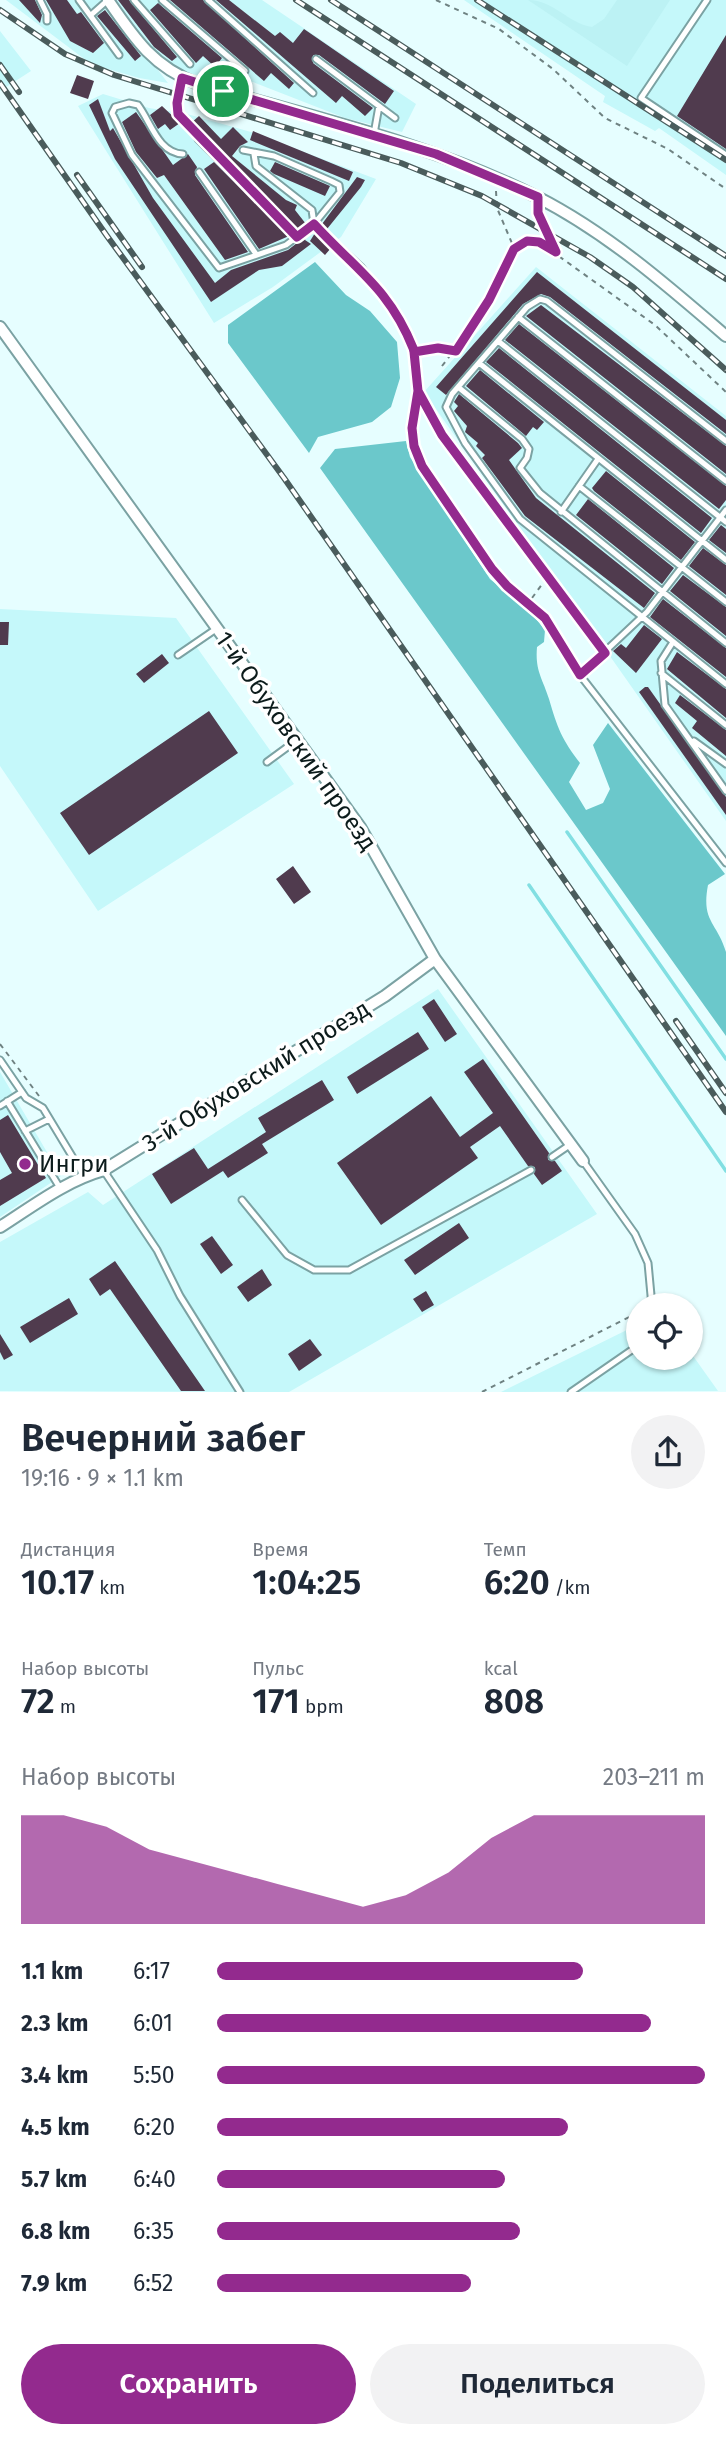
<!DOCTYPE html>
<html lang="ru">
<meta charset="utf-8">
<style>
:root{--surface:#fff;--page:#f2f2f3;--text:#1f2937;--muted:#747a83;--accent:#932a8e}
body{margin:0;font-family:"Fira Sans",sans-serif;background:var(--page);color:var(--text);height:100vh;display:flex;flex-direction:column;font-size:26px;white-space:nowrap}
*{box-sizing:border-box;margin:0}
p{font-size:23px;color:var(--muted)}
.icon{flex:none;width:38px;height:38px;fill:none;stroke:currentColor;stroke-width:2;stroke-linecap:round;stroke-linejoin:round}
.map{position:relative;height:1392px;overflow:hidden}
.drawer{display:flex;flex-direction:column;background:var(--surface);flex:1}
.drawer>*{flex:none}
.fabs{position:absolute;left:626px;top:1293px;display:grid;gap:14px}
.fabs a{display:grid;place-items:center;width:77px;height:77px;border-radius:50%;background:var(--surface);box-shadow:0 2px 5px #0004;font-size:35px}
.pin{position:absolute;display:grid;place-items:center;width:60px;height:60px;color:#fff;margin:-30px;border:4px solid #fff;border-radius:50%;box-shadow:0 2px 7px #0007}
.round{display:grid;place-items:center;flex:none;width:74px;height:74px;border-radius:37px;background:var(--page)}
.head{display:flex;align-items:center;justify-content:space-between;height:119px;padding:0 21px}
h1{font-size:38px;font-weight:600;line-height:52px}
.metrics{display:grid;grid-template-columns:repeat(3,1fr);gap:10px;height:119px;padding:7px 21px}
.metrics div{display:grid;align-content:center}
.metrics b{font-size:35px;font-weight:600}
.metrics small{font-size:19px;font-weight:400}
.metrics p{font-size:19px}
.chart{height:196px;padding:14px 21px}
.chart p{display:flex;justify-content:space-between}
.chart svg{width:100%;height:126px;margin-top:7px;fill:var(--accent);opacity:.7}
.button{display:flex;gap:14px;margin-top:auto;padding:14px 21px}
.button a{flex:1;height:80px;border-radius:42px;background:var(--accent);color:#fff;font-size:28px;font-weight:600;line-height:80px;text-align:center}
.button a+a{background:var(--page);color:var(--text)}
ul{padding:0 21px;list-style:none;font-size:23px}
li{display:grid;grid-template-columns:112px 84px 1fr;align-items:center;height:52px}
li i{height:18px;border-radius:9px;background:var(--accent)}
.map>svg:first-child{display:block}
.built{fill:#c5f8fa}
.green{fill:#bcf2f4}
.forest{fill:#6bc8cb}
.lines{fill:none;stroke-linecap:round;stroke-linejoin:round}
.stream{stroke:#82dfe2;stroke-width:3.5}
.building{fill:#503b4e}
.service-casing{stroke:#7ba2a3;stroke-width:9}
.minor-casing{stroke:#7ba2a3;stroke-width:14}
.path{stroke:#6f8282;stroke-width:2;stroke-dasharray:5 5;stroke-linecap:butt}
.service{stroke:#fff;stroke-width:5}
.minor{stroke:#fff;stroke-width:10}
.rail-casing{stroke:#4a5c5c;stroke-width:6}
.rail{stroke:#fff;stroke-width:3.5;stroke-dasharray:10;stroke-linecap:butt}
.route-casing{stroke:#fff;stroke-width:14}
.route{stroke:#932a8e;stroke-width:9}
.poi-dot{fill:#932a8e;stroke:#fff;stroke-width:2.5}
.labels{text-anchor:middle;stroke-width:7;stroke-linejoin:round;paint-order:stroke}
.street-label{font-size:24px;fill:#0c1b1b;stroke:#fff}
.poi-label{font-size:24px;fill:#0c1b1b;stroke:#fff;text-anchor:start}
</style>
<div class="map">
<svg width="726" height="1392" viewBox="0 0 726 1392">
<rect width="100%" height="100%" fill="#e6feff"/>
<!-- built -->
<path class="built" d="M6,0H104L168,83L139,78L91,64Z
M113,0H262L416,104L402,132L345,118L253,82L232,85L187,76L166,65Z
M464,0H726V175L659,128L655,131L603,102L605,96Z
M0,31L31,71L0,91Z
M103,94L149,108L187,114L251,132L376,179L341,237L273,287L214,323L78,106Z
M536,267L726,416V821L424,392Z
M0,609L176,618L294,784L98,911L0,766Z
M438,989L597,1214L289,1392L0,1391V1242L88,1192L103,1205Z
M0,1072L61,1176L0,1217Z
M639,1324V1358H691V1353L718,1391L501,1392Z"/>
<!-- green -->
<path class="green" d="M528,0C554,0 567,23 592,27L604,19L617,0H670L627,66Z"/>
<!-- forest -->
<path class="forest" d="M315,262L346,295L370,311L397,342L400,378L391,407L372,422L318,437L309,453L228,343V325Z
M406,441L410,457L490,579L531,613L545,630L544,642L537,647C535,671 542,677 549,699C557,727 562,740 580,763L569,782L586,810L603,803L610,789L593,745L608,723L725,874L708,885C701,922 717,922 726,952C726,969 726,1016 726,1036L320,468L335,449Z"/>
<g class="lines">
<!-- stream -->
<path class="stream" d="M567,832L726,1059
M529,885L726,1171"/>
</g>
<!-- building -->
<path class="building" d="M19,0H35L42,15L40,23Z
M46,0H67L77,14L81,12L104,43L93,53L70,41Z
M118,0H129L177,57L172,61L154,47Z
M170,0H203L294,83L289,89L271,73L264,81Z
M216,0H229L275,36L280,32L293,43L304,29L394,91L385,104L319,55H313V63L373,108L365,116L342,96L336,103Z
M158,3L222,58L215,67L203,56L196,63L150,10Z
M105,10L141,56L135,61L97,16Z
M726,35V149L677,116Z
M77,75L94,81L88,99L70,93Z
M98,99L110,131L113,128L153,198L215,283L231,270L288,250L306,236L305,240L311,244L282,266L259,270L211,302L115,159L89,105Z
M162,106L180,123L170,130L165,124L158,129L150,115Z
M136,112L173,165L188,154L197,167L195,175L248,252L225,260L164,175L157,178L136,152L122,122Z
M199,116L221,139L233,127L248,142L240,146L232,156L286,200L297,205L295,210L306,224L297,230L222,156L191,123Z
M253,131L353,172L349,181L250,140Z
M214,162L289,236L259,249L204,169Z
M275,162L330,186L325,196L274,174L270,171Z
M357,177L365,180L361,187L327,229L322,224Z
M315,233L331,248L325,255L310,241Z
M537,272L726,420V434L550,297L541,294L523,304L446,395L436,387Z
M541,305L726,446V474L526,316Z
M519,324L726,486V500L719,509L505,340Z
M499,348L712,518L701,533L486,362Z
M480,370L544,422L537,430L533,427L526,436L466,386Z
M459,394L518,443L522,448L509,460L536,498L655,593L644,608L525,516L482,458L485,455L476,446L478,443L465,432L467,426L454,411L458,406L454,402Z
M606,471L695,542L681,560L594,491L592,488Z
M588,499L674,568L662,584L576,515Z
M721,525L726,529V553L709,540Z
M703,548L726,565V595L689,566Z
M683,575L726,607V636L670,591Z
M663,599L726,648V677L650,617Z
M0,622H9L8,645H0Z
M644,625L662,639L636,673L613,651L621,644L626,648Z
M677,652L726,689V718L667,669Z
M162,654L169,663L144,683L136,674Z
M645,687H648L726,797V815L639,692Z
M680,695L726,730V756L692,728L697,721L675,703Z
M209,711L238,753L89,855L60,813Z
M293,866L311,892L294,904L276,879Z
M434,999L457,1034L445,1042L422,1007Z
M418,1032L429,1049L357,1094L347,1077Z
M483,1059L549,1153L548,1160L555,1161L562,1171L542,1185L534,1174L535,1167L528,1166L500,1126L470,1147L478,1158L381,1225L337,1163L431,1096L460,1137L493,1113L464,1072Z
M322,1080L334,1100L262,1144L268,1153L228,1178L223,1171L171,1204L152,1174L194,1148L208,1169L266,1132L258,1118Z
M8,1115L46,1178L0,1206V1180L12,1173L0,1152V1120Z
M459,1223L469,1238L415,1275L404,1260Z
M212,1236L233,1265L221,1274L200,1244Z
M115,1261L205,1391H181L110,1289L100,1296L89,1279Z
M262,1269L272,1285L248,1302L237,1287Z
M426,1291L434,1305L422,1312L413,1299Z
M69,1298L78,1314L30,1343L20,1327Z
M0,1334L13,1355L4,1360L0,1352Z
M310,1339L322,1355L299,1371L288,1354Z"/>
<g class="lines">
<defs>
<path id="service" d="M40,0L47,14V21
M79,0L119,55
M134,0L190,64
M162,0L245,71
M208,0L313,93
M707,0L641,98L726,155
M91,15L108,0
M316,59L395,118
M374,134L379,106
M198,139L297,237
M183,154C158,153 151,122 138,105L129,103L115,107L112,113L132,155L219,268L286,245L314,224L340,192L339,185L331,181L274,156L243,150
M254,154L256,166L312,210L314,224L361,267L404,326L413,348L418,391L412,428L414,446L422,466L492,569L507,586L545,618L580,675L726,863
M199,172L256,254
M518,317L726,481
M498,341L726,522
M479,363L726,560
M458,387L522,439L529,449L527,458L520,468L540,493L726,643
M418,391L458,459L605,653
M726,441L547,301L540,299L527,307L452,394L446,407L465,443L520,519L726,684
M579,486L726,602
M561,512L598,459
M673,642L661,661L665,705L726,791
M178,655L216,629
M661,673L726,725
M580,675L647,612L726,510
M694,741L726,764
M267,762L297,740
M0,1060L26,1098L43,1108L84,1176
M7,1101L60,1188
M0,1106L22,1092
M25,1131L49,1119
M552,1157L571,1144
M583,1161L635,1234L648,1263L652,1306
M104,1171L157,1250L180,1296L240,1392
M242,1200L287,1255L314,1270H349L531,1170
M571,1392L639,1345"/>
<path id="minor" d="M108,0C134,38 153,67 198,84C311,117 430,143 537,197C606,232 667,285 726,336
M0,327L360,827L435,959L583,1161
M0,1227C33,1206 65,1181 104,1170L385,996L435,959"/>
</defs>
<!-- service casing -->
<use href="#service" class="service-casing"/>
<!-- minor casing -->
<use href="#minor" class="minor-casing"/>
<!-- path -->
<path class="path" d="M436,0L499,29L553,69L605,118L668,149L726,189
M179,89V114L195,133
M496,191L497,208L514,248
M538,209L556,251
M422,350L454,351
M442,366L475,323L514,249L527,241L539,242L655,325L726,392
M532,598L543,583
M0,1044L39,1096
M482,1392L639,1312"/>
<!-- service -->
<use href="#service" class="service"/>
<!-- minor -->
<use href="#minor" class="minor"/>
<defs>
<path id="rail" d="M296,0L726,279
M331,0L726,256
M477,0L726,160
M0,10L65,54L114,75L401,163L482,196L590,257L633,287L726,370
M0,65L19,92
M0,83L107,236L284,478L726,1112
M77,175L142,267
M676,1021L726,1093"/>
</defs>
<!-- rail casing -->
<use href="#rail" class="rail-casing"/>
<!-- rail -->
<use href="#rail" class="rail"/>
</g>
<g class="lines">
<defs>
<path id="route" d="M223,91L182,78L177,103L178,114L297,237L314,224C355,269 389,288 413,348L414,352L418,391L442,435L605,653L580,675L545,618L507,586L492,569L422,466L414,446L412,428L418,391L414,352L438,348L456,351L489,300L514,249L527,241L539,242L556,252L538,213V197L436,154L223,91"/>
</defs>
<!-- route casing -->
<use href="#route" class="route-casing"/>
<!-- route -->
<use href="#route" class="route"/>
</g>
<!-- markers -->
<circle class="poi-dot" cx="25" cy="1164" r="7"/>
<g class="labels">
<!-- street labels -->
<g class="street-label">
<text transform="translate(296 741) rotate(55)" y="8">1-й Обуховский проезд</text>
<text transform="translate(256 1076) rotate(-32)" y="8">3-й Обуховский проезд</text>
</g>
<!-- poi labels -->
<g class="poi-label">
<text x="39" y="1172">Ингри</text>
</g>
</g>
</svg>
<div class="fabs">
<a><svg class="icon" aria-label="locate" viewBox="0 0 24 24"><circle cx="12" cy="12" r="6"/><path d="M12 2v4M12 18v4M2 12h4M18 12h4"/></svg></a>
</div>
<div class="pin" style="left:223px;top:91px;background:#1e9e55"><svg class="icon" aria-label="arrive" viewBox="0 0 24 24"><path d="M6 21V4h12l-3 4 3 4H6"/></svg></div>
</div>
<section class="drawer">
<div class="head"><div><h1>Вечерний забег</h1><p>19:16 · 9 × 1.1 km</p></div><a class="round"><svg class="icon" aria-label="share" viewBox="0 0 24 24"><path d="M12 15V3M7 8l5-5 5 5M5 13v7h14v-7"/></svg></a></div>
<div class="metrics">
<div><p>Дистанция</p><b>10.17<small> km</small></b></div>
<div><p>Время</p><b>1:04:25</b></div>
<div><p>Темп</p><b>6:20<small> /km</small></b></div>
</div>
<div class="metrics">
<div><p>Набор высоты</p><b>72<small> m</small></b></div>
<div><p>Пульс</p><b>171<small> bpm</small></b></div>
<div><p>kcal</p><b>808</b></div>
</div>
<div class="chart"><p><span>Набор высоты</span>203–211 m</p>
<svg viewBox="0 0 160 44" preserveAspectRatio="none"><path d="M0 44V6L10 6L20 10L30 18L40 22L50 26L60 30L70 34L80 38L90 34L100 26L110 14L120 6L130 6L140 6L150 6L160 6V44z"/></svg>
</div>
<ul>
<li><b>1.1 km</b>6:17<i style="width:75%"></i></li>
<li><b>2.3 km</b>6:01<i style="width:89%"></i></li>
<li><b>3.4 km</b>5:50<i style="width:100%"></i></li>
<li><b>4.5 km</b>6:20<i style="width:72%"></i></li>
<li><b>5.7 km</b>6:40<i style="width:59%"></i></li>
<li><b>6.8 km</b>6:35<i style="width:62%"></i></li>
<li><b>7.9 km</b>6:52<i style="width:52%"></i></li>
</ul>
<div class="button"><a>Сохранить</a><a>Поделиться</a></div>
</section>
